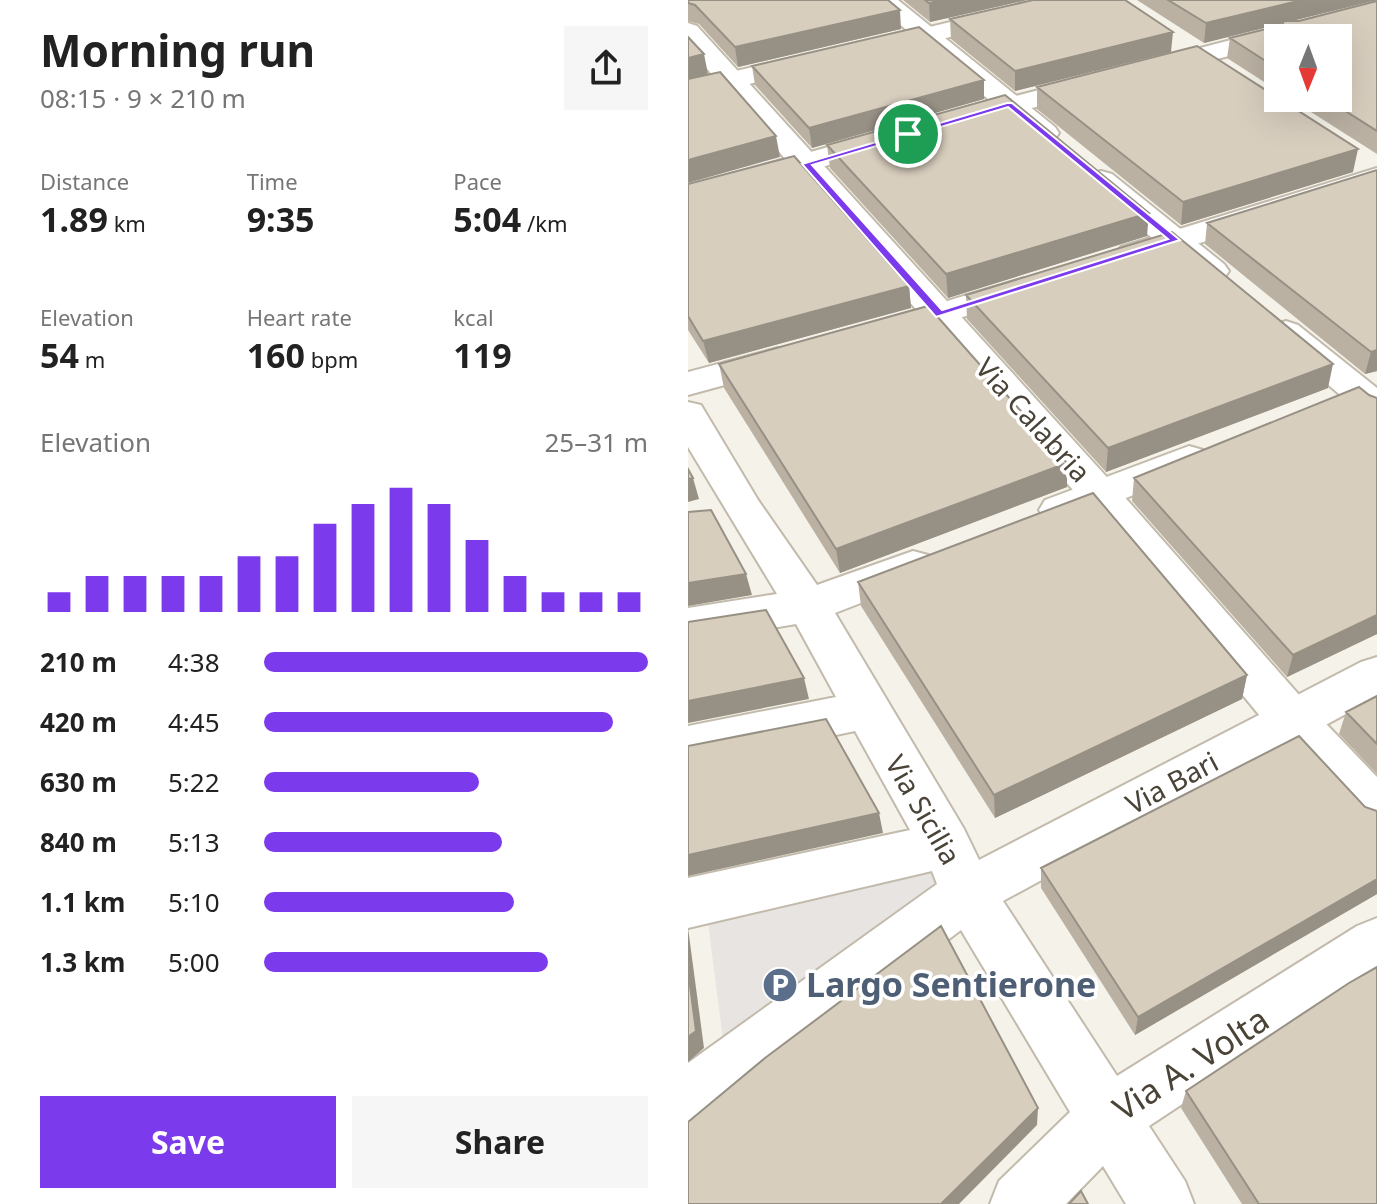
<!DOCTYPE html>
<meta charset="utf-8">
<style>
:root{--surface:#fff;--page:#f6f6f6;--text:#222;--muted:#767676;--accent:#7c3aed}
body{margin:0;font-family:"Noto Sans",sans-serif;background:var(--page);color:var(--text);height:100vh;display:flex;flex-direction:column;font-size:30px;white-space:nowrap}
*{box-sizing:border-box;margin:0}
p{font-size:26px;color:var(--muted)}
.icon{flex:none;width:44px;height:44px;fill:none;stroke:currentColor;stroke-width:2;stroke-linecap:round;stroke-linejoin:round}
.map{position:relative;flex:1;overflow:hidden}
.side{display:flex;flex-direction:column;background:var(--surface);width:688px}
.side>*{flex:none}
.needle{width:52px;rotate:181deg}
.controls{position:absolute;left:576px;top:24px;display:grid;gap:16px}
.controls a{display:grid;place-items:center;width:88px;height:88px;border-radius:0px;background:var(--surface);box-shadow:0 8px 32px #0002;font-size:40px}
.pin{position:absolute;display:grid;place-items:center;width:68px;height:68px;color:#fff;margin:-34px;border:4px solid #fff;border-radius:50%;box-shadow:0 2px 8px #0007}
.round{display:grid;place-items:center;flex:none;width:84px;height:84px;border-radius:0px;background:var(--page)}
.summary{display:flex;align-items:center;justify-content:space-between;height:136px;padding:0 40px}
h1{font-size:44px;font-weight:700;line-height:60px}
.metrics{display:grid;grid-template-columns:repeat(3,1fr);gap:12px;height:136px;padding:8px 40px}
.metrics div{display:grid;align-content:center}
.metrics b{font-size:34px;font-weight:700}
.metrics small{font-size:22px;font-weight:400}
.metrics p{font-size:22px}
.chart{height:224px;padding:16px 40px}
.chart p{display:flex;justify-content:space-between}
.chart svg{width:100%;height:144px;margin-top:8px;stroke:var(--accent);stroke-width:6}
.primary-button{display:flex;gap:16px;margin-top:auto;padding:16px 40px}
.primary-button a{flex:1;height:92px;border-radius:0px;background:var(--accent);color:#fff;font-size:32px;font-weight:700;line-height:92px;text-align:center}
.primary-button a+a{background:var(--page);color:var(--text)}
ul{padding:0 40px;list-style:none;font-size:26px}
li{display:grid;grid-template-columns:128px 96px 1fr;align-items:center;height:60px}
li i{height:20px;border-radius:10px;background:var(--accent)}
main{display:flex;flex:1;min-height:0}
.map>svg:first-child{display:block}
.parking{fill:#e7e4e1}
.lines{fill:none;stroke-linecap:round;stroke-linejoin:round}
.minor-casing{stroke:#c2baab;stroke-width:4}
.tertiary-casing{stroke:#c2baab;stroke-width:4}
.minor{fill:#fff;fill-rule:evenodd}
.tertiary{fill:#fff;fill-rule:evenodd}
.wall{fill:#bab1a3}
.shaded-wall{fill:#979085}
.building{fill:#d8cebe;stroke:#979085;stroke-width:2}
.route{fill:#7c3aed;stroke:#fff;stroke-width:2;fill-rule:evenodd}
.labels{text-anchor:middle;stroke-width:7;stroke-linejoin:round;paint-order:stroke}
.street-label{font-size:28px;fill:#4a4337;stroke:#fff}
.near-service-label{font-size:34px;font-weight:bold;fill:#4e5e75;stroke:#fff;text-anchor:start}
.near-street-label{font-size:34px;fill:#4a4337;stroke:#fff}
</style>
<main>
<section class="side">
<div class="summary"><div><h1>Morning run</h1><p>08:15 · 9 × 210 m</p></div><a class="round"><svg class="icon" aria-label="share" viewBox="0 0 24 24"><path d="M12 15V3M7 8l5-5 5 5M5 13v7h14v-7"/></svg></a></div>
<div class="metrics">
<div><p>Distance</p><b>1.89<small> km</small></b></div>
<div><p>Time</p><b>9:35</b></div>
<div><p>Pace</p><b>5:04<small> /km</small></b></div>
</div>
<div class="metrics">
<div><p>Elevation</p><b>54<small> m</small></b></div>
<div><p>Heart rate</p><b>160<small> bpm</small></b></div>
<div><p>kcal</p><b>119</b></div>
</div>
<div class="chart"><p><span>Elevation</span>25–31 m</p>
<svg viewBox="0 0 160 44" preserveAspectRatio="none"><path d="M5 44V38M15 44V33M25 44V33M35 44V33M45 44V33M55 44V27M65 44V27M75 44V17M85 44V11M95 44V6M105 44V11M115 44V22M125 44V33M135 44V38M145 44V38M155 44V38"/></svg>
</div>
<ul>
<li><b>210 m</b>4:38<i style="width:100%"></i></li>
<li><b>420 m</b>4:45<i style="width:91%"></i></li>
<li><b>630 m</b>5:22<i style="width:56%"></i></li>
<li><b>840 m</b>5:13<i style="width:62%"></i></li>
<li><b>1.1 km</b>5:10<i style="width:65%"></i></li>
<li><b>1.3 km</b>5:00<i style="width:74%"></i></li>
</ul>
<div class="primary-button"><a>Save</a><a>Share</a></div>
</section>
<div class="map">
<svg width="689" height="1204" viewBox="0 0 689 1204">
<rect width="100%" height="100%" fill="#f5f2e9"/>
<!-- parking -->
<path class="parking" d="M258,845L280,893L39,1071L17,899Z"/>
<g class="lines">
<defs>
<path id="minor" d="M353,0H395L392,5L193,54L184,51L180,46L184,41Z
M689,2V16L608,38H590V43L276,126L266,124L262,118L266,112Z
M122,54L131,56L135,62L131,68L0,98V82Z
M198,131L208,134L212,140L208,146L0,205V186Z
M689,168V187L455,261L444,264L433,261L428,254L433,247Z
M336,278L348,281L353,288L348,295L211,336L199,333L194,326L199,319Z
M90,348L103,351L108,359L103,367L0,395V372Z
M0,402L13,405L70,500L129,585L225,551L240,555L246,566L240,577L147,613L276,829L291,860L673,662L689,657V697L315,901L429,1076L669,926L689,918V975L461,1126L497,1181L506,1204H438L415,1166L378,1204H302L311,1181L382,1112L273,930L21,1121L0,1130V1063L249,884L244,871L0,928V878L222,830L167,731L0,766V726L148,697L108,624L0,642V608L89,594L0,447Z
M501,446L515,450L521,459L515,468L371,524L357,520L351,510L357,500Z"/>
<path id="tertiary" d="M183,0H210L367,127L371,133L367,139L357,142L347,139Z
M0,23L9,26L426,485L620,705L689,777V833L671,826L586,733L398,505L0,47Z
M413,171L424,174L536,264L541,271L536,278L524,281L512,278L402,186L398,180L402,174Z
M598,321L610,325L689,388V419L676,415L586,339L580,332L586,325Z"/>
</defs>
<!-- minor casing -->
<use href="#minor" class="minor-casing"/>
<!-- tertiary casing -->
<use href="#tertiary" class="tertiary-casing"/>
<!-- minor -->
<use href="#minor" class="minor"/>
<!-- tertiary -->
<use href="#tertiary" class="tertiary"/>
</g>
<!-- wall -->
<path class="wall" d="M0,0L213,29L50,67L11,24L0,21Z
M215,0H339L242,22Z
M449,0H689L602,21H611L689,1V154L601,98H650L590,38V91L539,58L542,38L594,25L595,23L516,43Z
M262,19L483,52L327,91L263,39Z
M64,66L296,80V99L124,148L67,85Z
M349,87L665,172L493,225L349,109Z
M139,145L459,236L260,298L142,168Z
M689,170V371L677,374L517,244L519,223Z
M0,184L221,286L223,308L21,363L0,330Z
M278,295L640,388L418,472L279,319Z
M31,364L379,463V487L152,573L36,388Z
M681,395L689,398V634L599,677L444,501L446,478Z
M170,582L559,675L554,699L307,818L173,606Z
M689,696V774L651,734L658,712Z
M677,807L689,811V894L447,1035L353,888V868Z
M498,1091L689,1204H554L493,1108Z"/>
<!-- shaded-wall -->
<path class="shaded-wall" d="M255,0H339L242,22L241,3Z
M614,0H689L516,43L518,23Z
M212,10L213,29L50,67L47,47Z
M485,32L483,52L327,91V71Z
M16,54L20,74L0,80V58Z
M296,80V99L124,148L121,128Z
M88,136L92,157L0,183V160Z
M670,149L665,172L493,225L495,202Z
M461,213L459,236L260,298L258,274Z
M221,286L223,308L21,363L15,341Z
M689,350V371L677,374L683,352Z
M645,364L640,388L418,472L420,448Z
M379,463V487L152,573L148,549Z
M5,478L11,499L0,502V479Z
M58,574L64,595L0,606V583Z
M689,615V634L599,677L605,655Z
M559,675L554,699L307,818L306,795Z
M116,678L121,699L0,723V701Z
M191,813L195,833L0,876V855Z
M689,879V894L447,1035L450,1017Z
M0,928L16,1048L0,1062Z
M350,1108L349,1125L271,1204H253Z"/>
<!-- building -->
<path class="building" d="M0,0H200L212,10L47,47L7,5L0,3Z
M237,0H255L241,3Z
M345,0H437L485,32L327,71L262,19Z
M480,0H614L518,23Z
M689,1V131L637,98H650V38H590V69L542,38L594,25L596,21H611Z
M231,27L296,80L121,128L64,66Z
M0,37L16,54L0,58Z
M509,46L670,149L495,202L349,87Z
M32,72L88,136L0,160V79Z
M317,95L461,213L258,274L139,145Z
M106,156L221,286L15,341L0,316V184Z
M689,170V350L683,352L519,223Z
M484,232L645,364L420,448L278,295Z
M240,306L379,463L148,549L31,364Z
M671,387L681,395L689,398V615L605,655L446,478Z
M0,469L5,478L0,479Z
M405,493L559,675L306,795L170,582Z
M23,510L58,574L0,583V512Z
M78,610L116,678L0,701V622Z
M689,696V744L658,712Z
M138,719L191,813L0,855V746Z
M611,736L677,807L689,811V879L450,1017L353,868Z
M253,926L350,1108L253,1204H0V1122L77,1058Z
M689,967V1204H571L498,1091L661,983Z
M0,970L8,1031L0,1037Z
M393,1191L400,1204H381Z"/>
<!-- route -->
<path class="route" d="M319,103H324L492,240L248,317L114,164ZM320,107L480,239L254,310L124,165Z"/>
<!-- icons -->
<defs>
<symbol id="parking-disc" viewBox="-11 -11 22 22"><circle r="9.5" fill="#5c6f8a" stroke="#fff"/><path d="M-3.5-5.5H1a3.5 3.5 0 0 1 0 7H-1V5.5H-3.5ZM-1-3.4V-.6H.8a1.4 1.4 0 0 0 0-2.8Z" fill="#fff"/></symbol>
</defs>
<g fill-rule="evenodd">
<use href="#parking-disc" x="72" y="965" width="40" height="40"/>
</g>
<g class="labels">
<!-- street labels -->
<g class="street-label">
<text transform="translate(345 420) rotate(48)" y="10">Via Calabria</text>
<text transform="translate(484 783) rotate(-28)" y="10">Via Bari</text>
<text transform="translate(235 810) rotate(60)" y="10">Via Sicilia</text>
</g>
<!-- near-service labels -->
<g class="near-service-label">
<text x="118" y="997">Largo Sentierone</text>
</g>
<!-- near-street labels -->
<g class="near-street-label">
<text transform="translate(503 1064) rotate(-33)" y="12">Via A. Volta</text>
</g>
</g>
</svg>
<div class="controls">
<a><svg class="needle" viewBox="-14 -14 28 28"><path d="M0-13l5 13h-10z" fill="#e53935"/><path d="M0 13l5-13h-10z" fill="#767676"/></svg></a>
</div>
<div class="pin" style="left:220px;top:134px;background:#1e9e55"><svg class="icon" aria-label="arrive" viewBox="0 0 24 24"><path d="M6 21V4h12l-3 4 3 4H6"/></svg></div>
</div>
</main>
